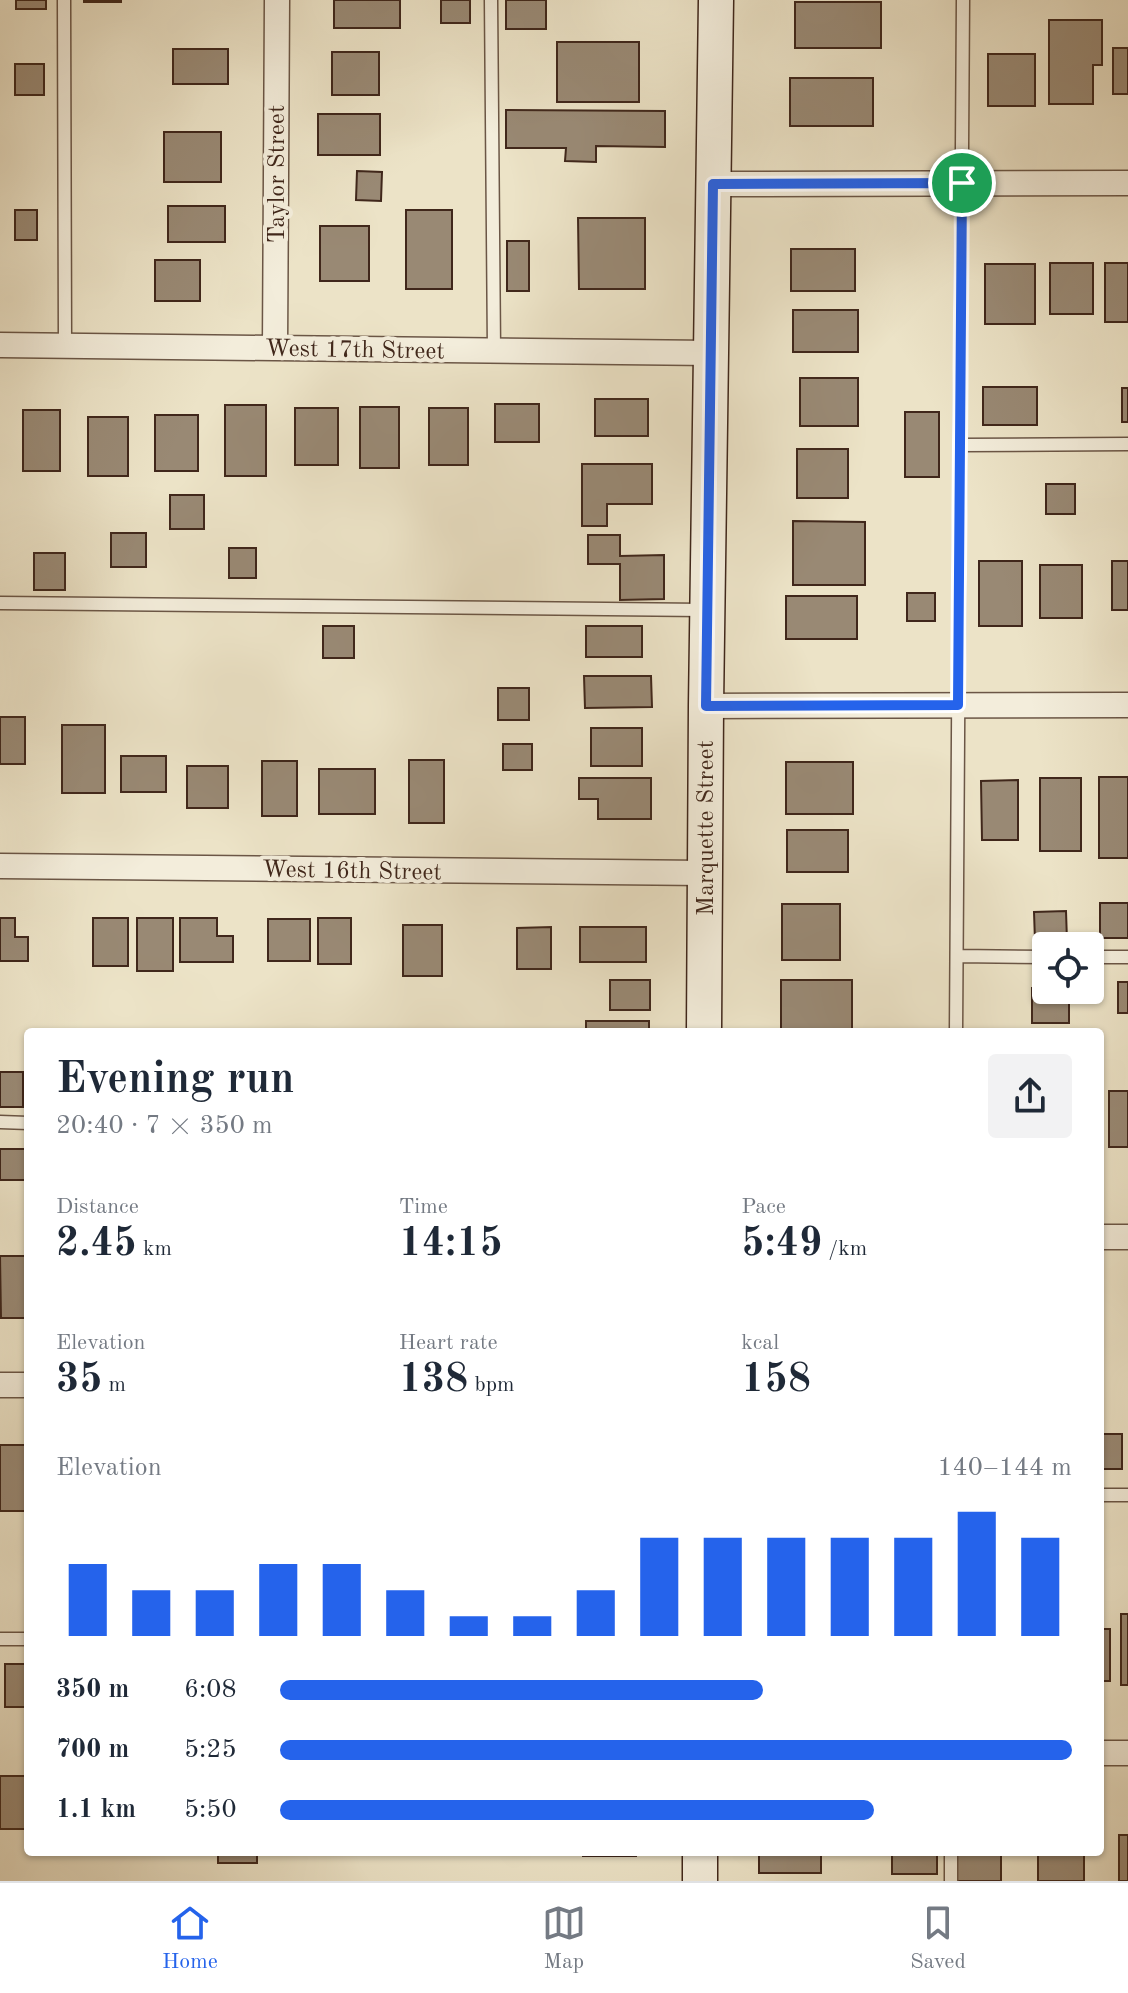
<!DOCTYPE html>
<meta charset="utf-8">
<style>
:root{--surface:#fff;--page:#f2f2f3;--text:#1f2937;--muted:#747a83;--line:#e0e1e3;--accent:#2563eb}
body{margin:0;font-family:"Old Standard TT",serif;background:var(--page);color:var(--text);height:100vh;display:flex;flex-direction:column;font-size:30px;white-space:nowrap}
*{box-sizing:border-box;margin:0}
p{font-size:26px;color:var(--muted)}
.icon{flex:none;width:44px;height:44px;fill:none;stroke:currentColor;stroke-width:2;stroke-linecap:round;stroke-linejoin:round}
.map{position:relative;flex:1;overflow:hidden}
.drawer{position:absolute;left:24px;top:1028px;width:1080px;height:828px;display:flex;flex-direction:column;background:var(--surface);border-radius:8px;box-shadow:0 2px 6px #0004}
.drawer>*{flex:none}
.tools{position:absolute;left:1032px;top:932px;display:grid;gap:16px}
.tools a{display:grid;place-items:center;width:72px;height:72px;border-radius:8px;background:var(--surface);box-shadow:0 2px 6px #0004;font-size:40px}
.pin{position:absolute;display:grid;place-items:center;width:68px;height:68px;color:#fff;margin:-34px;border:4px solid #fff;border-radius:50%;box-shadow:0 2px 8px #0007}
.round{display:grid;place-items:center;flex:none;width:84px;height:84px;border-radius:8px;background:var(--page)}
.overview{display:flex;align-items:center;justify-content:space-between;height:136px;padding:0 32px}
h1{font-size:44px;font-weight:800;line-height:60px}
.stats{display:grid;grid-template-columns:repeat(3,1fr);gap:12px;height:136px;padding:8px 32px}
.stats div{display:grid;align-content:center}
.stats b{font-size:40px;font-weight:800}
.stats small{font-size:22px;font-weight:400}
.stats p{font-size:22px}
.chart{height:224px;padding:16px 32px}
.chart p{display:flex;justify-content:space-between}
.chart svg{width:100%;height:144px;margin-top:8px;stroke:var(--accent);stroke-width:6}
ul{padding:0 32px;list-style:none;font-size:26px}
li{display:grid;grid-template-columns:128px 96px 1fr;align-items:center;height:60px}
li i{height:20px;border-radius:10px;background:var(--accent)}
.tabs{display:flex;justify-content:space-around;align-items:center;height:112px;border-top:2px solid var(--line);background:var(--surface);font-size:22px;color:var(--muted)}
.tabs a{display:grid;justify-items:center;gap:4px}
.tabs .on{color:var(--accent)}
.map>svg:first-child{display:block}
.building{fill:#998974;stroke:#40271b;stroke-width:2}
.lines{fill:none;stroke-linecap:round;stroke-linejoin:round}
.lane-casing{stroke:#6b5646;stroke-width:15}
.street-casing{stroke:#6b5646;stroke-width:27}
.secondary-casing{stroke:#40271b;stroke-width:37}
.lane{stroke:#f3eddb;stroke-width:12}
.street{stroke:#f3eddb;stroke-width:24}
.secondary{stroke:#f3eddb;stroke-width:34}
.route-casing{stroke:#fff;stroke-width:16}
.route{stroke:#2563eb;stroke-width:10}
.labels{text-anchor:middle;stroke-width:8;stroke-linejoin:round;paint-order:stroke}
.street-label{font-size:24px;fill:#40271b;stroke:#f3eddb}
</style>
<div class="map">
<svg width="1128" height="1881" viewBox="0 0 1128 1881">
<rect width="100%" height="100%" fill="#ece3c7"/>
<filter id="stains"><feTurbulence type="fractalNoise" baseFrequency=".0025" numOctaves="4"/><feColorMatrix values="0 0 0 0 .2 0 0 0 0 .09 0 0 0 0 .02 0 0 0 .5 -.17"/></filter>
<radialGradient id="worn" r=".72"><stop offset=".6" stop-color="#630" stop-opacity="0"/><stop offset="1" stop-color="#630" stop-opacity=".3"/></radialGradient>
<!-- building -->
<path class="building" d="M16,0H46V9H16Z
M84,0H121V2H84Z
M334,0H400V28H334Z
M441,0H470V23H441Z
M506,0H546V29H506Z
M795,2H881V48H795Z
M1049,20H1102V65H1093V104H1049Z
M557,42H639V102H557Z
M1113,48H1128V94H1113Z
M173,49H228V84H173Z
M332,52H379V95H332Z
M988,54H1035V106H988Z
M15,64H44V95H15Z
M790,78H873V126H790Z
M506,110L665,111V147L596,146V162L565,161L566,148H506Z
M318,114H380V155H318Z
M164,132H221V182H164Z
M357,171L382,172L381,201L356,200Z
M168,206H225V242H168Z
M15,210H37V240H15Z
M406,210H452V289H406Z
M578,218H645V289H579Z
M320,226H369V281H320Z
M507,241H529V291H507Z
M791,249H855V291H791Z
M155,260H200V301H155Z
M1050,263H1093V314H1050Z
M1105,263H1128V322H1105Z
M985,264H1035V324H985Z
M793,310H858V352H793Z
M800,378H858V426H800Z
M983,387H1037V425H983Z
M1122,388H1128V422H1122Z
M595,399H648V436H595Z
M495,404H539V442H495Z
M225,405H266V476H225Z
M360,407H399V468H360Z
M295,408H338V465H295Z
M429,408H468V465H429Z
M23,410H60V471H23Z
M905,412H939V477H905Z
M155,415H198V471H155Z
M88,417H128V476H88Z
M797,449H848V498H797Z
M582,464H652V504H607V526H582Z
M1046,484H1075V514H1046Z
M170,495H204V529H170Z
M793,521L865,522V585H793Z
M111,533H146V567H111Z
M588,535H620V556L664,555V599L620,600V564H588Z
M229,548H256V578H229Z
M34,553H65V590H34Z
M979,561H1022V626H979Z
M1112,561H1128V610H1112Z
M1040,565H1082V618H1040Z
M907,593H935V621H907Z
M786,596H857V639H786Z
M323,626H354V658H323Z
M586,626H642V657H586Z
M584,676H651L652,707L585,708Z
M498,688H529V720H498Z
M0,717H25V764H0Z
M62,725H105V793H62Z
M591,728H642V766H591Z
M503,744H532V770H503Z
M121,756H166V792H121Z
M409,760H444V823H409Z
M262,761H297V816H262Z
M786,762H853V814H786Z
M187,766H228V808H187Z
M319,769H375V814H319Z
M1099,777H1128V858H1099Z
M579,778H651V819H598V799H579Z
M1040,778H1081V851H1040Z
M1018,780V840H982L981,781Z
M787,830H848V872H787Z
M1100,903H1128V938H1100Z
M782,904H840V960H782Z
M1066,911L1067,941H1035L1034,912Z
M0,918H15V937H28V961H0Z
M93,918H128V966H93Z
M137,918H173V971H137Z
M180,918H217V936H233V962H180Z
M318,918H351V964H318Z
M268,919H310V961H268Z
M403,925H442V976H403Z
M551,927V969H517V928Z
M580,927H646V962H580Z
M610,980H650V1010H610Z
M781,980H852V1032H781Z
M1118,982H1128V1013H1118Z
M1032,988L1069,990V1023H1032Z
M586,1021H649V1032H586Z
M0,1072H23V1107H0Z
M1109,1091H1128V1147H1109Z
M0,1149H28V1180H0Z
M0,1256H28V1318H1Z
M1100,1300H1102V1362H1100Z
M1100,1434H1122V1469H1100Z
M0,1445H28V1511H0Z
M1121,1614H1128V1685H1121Z
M1100,1629H1110V1681H1100Z
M5,1664H28V1707H5Z
M0,1776H28V1829H0Z
M1119,1835H1128V1881H1119Z
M218,1852H257V1863H218Z
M433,1852H478V1854H433Z
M583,1852H636V1856H583Z
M759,1852H821V1873H759Z
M892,1852H937V1874H892Z
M956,1852H1001V1881H956Z
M1038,1852H1084V1881H1038Z"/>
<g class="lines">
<defs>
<path id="lane" d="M64,0L65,345
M491,0L494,350
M960,445L1128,444
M0,603L704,610
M957,956L1046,957
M1090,957H1128
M956,1032L963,0
M0,1122L28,1123
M1100,1495H1128
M0,1639H28
M951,1881V1852"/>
<path id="street" d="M713,184L1128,183
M0,345L711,353
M275,348L277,0
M706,706L1128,705
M0,866L704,873
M1100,1237H1128
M0,1385H28
M1100,1753H1128"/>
<path id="secondary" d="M704,1032L706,706L716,0
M700,1881V1852"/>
</defs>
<!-- lane casing -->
<use href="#lane" class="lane-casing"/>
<!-- street casing -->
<use href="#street" class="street-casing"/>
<!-- secondary casing -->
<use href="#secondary" class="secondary-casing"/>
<!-- lane -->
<use href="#lane" class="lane"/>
<!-- street -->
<use href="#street" class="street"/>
<!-- secondary -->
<use href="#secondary" class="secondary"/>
</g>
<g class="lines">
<defs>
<path id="route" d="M962,183L958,705L706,706L713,184Z"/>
</defs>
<!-- route casing -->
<use href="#route" class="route-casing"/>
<!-- route -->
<use href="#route" class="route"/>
</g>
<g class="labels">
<!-- street labels -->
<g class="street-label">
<text transform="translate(276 174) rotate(-90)" y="8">Taylor Street</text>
<text transform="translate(355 349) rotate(1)" y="8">West 17th Street</text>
<text transform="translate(705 828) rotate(-90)" y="8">Marquette Street</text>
<text transform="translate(352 870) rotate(1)" y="8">West 16th Street</text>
</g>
</g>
<rect width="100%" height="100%" filter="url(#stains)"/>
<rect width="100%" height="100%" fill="url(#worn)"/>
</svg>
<div class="tools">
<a><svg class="icon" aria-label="locate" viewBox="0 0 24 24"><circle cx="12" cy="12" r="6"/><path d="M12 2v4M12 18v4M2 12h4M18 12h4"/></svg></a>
</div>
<div class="pin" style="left:962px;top:183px;background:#1e9e55"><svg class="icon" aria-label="arrive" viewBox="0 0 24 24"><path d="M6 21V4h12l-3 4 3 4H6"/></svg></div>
<section class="drawer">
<div class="overview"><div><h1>Evening run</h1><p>20:40 · 7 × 350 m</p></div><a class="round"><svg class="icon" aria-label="share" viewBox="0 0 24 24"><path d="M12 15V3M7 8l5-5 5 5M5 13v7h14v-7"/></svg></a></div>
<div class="stats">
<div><p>Distance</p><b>2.45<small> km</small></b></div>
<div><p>Time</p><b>14:15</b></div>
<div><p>Pace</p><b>5:49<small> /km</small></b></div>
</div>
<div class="stats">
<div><p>Elevation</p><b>35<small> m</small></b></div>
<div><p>Heart rate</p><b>138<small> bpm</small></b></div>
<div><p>kcal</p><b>158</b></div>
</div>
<div class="chart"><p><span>Elevation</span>140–144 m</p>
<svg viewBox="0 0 160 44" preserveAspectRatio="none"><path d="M5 44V22M15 44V30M25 44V30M35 44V22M45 44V22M55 44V30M65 44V38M75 44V38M85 44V30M95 44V14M105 44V14M115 44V14M125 44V14M135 44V14M145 44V6M155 44V14"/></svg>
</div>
<ul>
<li><b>350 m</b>6:08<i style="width:61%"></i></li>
<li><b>700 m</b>5:25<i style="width:100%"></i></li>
<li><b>1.1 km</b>5:50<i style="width:75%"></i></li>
</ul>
</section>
</div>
<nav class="tabs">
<a class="on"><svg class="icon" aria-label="home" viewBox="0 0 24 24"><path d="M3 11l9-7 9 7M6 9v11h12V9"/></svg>Home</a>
<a><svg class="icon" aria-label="map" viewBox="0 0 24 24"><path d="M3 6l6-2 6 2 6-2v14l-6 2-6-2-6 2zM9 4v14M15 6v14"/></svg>Map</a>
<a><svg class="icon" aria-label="saved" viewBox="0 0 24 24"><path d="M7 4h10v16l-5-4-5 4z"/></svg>Saved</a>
</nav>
